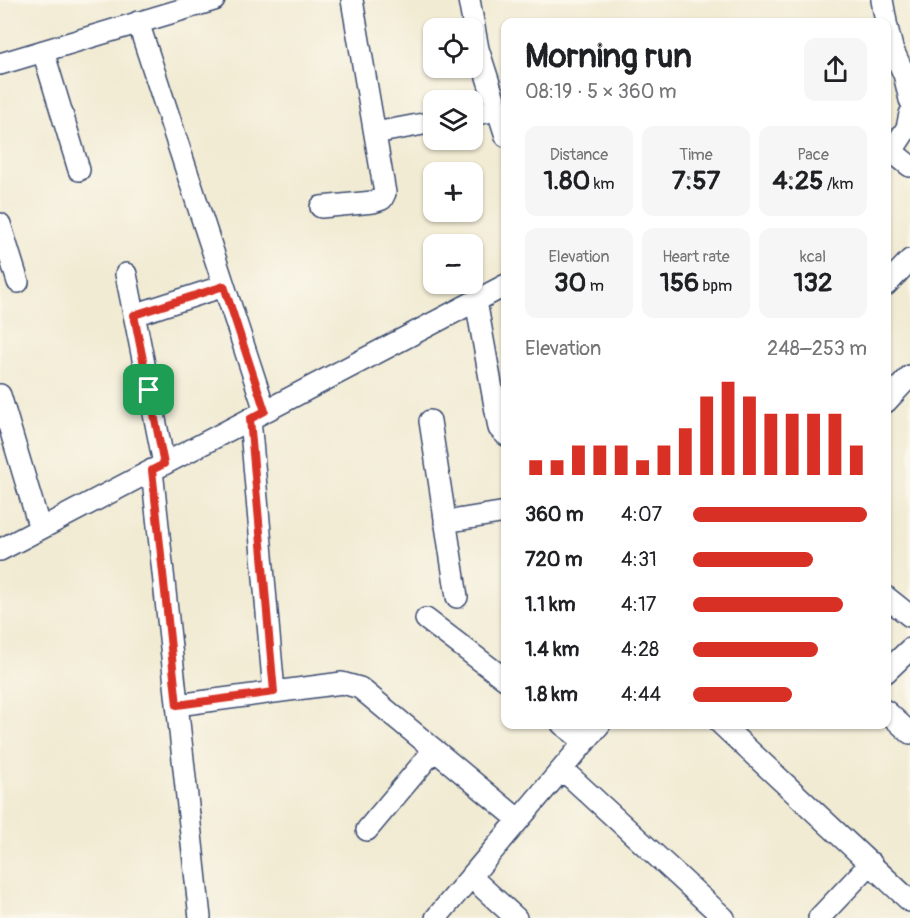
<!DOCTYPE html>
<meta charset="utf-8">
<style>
:root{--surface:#fff;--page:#f6f6f6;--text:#202124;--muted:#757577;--accent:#d93025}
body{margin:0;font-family:Pangolin,sans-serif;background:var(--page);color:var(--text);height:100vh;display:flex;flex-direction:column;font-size:22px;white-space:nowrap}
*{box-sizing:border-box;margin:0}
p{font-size:20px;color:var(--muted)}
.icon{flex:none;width:33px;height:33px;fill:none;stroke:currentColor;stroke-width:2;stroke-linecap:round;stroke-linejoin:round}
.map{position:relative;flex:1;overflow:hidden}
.panel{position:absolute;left:501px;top:18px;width:390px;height:711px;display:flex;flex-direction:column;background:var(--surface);border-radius:12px;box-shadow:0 2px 4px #0004}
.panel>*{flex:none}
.tools{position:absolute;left:423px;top:18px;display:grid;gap:12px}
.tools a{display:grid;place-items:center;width:60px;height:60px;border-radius:12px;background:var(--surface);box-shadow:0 2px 4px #0004;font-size:30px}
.pin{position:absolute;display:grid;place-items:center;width:51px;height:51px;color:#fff;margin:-26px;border-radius:12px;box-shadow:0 3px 9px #0006}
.round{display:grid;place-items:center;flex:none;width:63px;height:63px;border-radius:12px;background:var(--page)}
.overview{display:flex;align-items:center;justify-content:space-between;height:102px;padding:0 24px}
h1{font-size:33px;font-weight:700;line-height:45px}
.metrics{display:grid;grid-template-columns:repeat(3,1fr);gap:9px;height:102px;padding:6px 24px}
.metrics div{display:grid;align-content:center;border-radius:12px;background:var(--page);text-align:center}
.metrics b{font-size:26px;font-weight:700}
.metrics small{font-size:16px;font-weight:400}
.metrics p{font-size:16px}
.chart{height:168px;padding:12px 24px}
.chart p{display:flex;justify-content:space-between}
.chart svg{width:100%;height:108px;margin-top:6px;stroke:var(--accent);stroke-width:6}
ul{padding:0 24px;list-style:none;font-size:20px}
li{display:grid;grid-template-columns:96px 72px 1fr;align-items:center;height:45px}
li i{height:15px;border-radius:8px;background:var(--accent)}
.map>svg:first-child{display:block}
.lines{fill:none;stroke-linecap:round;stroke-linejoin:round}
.minor-casing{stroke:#3b4b70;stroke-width:24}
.minor{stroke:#fff;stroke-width:21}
.route-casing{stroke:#fff;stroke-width:12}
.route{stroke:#d93025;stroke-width:8}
</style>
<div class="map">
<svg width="910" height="918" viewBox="0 0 910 918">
<rect width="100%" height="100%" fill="#fbf7ec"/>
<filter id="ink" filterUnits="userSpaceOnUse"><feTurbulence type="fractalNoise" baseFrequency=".0167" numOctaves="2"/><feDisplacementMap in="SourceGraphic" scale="12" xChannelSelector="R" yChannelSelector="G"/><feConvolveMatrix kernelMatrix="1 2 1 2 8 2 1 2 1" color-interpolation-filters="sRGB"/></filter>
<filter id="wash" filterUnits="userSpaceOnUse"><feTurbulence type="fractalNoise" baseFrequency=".008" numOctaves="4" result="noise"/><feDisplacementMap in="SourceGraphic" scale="24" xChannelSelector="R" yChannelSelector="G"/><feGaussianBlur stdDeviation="1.35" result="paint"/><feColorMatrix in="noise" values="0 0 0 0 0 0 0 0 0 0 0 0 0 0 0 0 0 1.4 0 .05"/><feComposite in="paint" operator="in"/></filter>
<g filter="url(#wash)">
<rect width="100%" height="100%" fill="#f1ebd3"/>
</g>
<g filter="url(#ink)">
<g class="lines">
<defs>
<path id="minor" d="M469,0L478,49L506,136
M882,0L886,22
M138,22L265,411
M886,23L892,48L904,74L910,100
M43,51L79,170
M0,64L214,0
M472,115L497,110
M375,133L434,122
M886,147L910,166
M892,151L907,128L910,114
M321,207L373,202L382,199L385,193L352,0
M0,224L18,282
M126,274L164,464
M886,285L910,260
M476,301L499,428L506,435
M134,315L224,286
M0,395L40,529
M886,402L910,376
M250,419L274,692
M430,421L457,597
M152,470L200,918
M445,522L506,512
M0,550L506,285
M886,597L910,616
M426,619L506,680
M886,672L910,649
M177,705L342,683L360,688L519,820
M886,711L910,733
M562,724L585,742
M721,724L910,901
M562,769L724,918
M367,830L434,750
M471,877L516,918
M436,918L600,724
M819,918L871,863"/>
</defs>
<!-- minor casing -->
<use href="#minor" class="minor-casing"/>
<!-- minor -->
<use href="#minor" class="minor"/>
</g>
</g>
<g class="lines" filter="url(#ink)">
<defs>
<path id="route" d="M224,286L265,411L250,419L274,692L177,705L152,470L164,464L134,315Z"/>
</defs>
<!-- route casing -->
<use href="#route" class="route-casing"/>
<!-- route -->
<use href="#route" class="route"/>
</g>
</svg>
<div class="tools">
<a><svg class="icon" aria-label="locate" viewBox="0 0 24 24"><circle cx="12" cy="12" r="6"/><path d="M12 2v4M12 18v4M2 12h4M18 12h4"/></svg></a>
<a><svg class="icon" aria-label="layers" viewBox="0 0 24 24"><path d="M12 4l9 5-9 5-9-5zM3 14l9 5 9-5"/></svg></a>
<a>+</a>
<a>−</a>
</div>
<div class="pin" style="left:149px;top:390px;background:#1e9e55"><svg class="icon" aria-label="arrive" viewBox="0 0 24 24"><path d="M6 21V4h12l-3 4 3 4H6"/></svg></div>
<section class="panel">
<div class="overview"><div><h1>Morning run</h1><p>08:19 · 5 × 360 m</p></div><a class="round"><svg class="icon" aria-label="share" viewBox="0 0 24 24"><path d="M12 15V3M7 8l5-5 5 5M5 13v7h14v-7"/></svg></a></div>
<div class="metrics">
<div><p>Distance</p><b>1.80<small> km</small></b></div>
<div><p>Time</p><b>7:57</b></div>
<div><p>Pace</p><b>4:25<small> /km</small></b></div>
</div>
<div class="metrics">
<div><p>Elevation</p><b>30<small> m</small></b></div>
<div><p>Heart rate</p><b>156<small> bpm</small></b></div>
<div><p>kcal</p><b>132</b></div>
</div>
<div class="chart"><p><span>Elevation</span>248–253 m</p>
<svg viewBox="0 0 160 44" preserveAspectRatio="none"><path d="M5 44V38M15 44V38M25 44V32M35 44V32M45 44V32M55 44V38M65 44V32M75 44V25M85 44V12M95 44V6M105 44V12M115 44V19M125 44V19M135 44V19M145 44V19M155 44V32"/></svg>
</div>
<ul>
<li><b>360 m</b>4:07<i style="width:100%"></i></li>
<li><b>720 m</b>4:31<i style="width:69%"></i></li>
<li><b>1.1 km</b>4:17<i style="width:86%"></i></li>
<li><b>1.4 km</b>4:28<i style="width:72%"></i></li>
<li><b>1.8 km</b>4:44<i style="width:57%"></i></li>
</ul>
</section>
</div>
